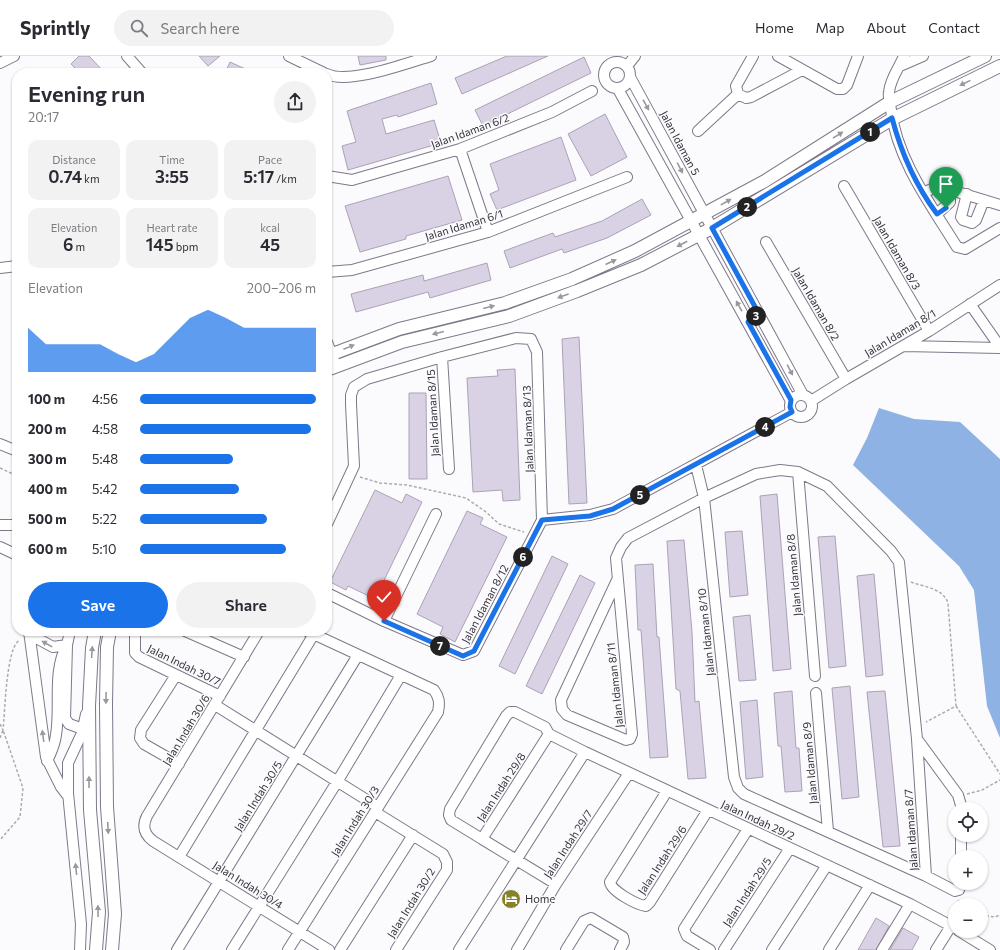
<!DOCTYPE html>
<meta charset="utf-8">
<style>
:root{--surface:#fff;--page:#f2f2f3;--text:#2b2b33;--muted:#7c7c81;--line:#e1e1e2;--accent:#1a73e8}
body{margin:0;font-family:Commissioner,sans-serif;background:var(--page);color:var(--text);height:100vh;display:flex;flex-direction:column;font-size:15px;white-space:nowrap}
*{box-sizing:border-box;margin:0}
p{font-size:13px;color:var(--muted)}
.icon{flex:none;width:22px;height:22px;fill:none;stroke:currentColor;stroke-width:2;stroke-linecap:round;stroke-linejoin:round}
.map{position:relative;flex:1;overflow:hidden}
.drawer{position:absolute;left:12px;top:12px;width:320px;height:568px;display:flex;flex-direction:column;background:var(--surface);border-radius:16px;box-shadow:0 1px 3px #0004}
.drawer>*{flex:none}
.buttons{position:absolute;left:948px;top:746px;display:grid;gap:8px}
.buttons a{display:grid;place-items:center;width:40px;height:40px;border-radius:50%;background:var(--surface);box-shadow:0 1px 3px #0004;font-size:20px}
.pin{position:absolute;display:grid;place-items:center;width:34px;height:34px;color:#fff;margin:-41px -17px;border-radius:50% 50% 50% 0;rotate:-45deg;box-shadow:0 0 4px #0007}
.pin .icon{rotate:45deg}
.km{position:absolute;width:20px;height:20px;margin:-10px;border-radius:50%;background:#222;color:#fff;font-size:11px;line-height:20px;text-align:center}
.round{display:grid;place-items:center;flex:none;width:42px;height:42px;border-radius:21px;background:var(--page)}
.headline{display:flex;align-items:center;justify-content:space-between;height:68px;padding:0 16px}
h1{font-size:22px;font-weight:600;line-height:30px}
.metrics{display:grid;grid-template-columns:repeat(3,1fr);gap:6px;height:68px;padding:4px 16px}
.metrics div{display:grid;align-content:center;border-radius:10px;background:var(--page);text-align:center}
.metrics b{font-size:17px;font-weight:600}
.metrics small{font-size:11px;font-weight:400}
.metrics p{font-size:11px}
.chart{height:112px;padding:8px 16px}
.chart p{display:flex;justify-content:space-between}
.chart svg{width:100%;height:72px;margin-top:4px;fill:var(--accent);opacity:.7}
.action{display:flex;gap:8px;margin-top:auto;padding:8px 16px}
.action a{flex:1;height:46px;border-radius:24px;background:var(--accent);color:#fff;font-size:16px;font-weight:600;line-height:46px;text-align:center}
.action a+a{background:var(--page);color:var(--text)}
ul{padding:0 16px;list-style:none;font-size:13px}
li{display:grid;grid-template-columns:64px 48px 1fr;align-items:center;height:30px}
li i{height:10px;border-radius:5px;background:var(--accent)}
header{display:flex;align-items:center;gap:24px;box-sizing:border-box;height:56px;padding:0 20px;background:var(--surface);border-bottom:1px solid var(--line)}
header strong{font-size:19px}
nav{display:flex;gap:22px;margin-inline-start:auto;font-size:14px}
.search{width:280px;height:36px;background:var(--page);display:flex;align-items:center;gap:10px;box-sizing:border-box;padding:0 14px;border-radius:22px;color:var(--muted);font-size:15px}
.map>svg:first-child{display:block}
.water{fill:#8fb2e4}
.building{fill:#d9d1e4;stroke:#aba3b5}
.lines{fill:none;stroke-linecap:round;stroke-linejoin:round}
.minor-casing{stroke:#7f7889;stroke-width:12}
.major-casing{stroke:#7f7889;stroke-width:14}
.path{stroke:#adabb0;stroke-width:1.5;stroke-dasharray:3 2;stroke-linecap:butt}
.minor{stroke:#fff;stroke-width:10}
.major{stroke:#fff;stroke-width:12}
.oneway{fill:#9a989c}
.route-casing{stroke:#fff;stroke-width:8}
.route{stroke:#1a73e8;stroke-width:5}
.labels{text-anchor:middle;stroke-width:3;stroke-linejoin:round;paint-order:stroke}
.street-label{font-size:11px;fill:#343138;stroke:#fbfafd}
.poi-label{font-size:11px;fill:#343138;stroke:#fbfafd;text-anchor:start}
</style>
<header>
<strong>Sprintly</strong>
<div class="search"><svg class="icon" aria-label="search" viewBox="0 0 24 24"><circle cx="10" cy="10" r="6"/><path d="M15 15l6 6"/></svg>Search here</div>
<nav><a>Home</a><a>Map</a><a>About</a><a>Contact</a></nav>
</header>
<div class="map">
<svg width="1000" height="894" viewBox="0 0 1000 894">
<rect width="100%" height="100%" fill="#fbfafd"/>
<!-- water -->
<path class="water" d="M879,352L914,363L960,366L1000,403V682L987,650L974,534L959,510L853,409L867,382Z"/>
<!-- building -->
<path class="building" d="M79,0H89L105,17H80L71,8Z
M199,0H220L208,10Z
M358,0H386V4L360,9Z
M507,0H548L462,38L455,22Z
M584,1L591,17L483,70L475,54Z
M230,6L254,17H225Z
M431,27L437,48L398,61L397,59L382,63L386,78L434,64L441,87L348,114L342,90L356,86L347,55Z
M605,58L627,101L591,120L568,78Z
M561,81L576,124L497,154L490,138L499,134L490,108Z
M448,120L462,164L406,180V183L360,196L345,150Z
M642,143L651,159L607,182L564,197L562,193L510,212L504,195L553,177L555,181L602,165Z
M487,207L491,224L430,242L428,236L356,256L351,238L423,219L424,225Z
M579,281L587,447L569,448L562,283Z
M515,313L520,444L503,445L502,434L473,436L467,322L498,320L497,314Z
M409,337H426L427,423H409Z
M375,434L402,447L406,438L422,446L375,543L348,530L346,534L330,526Z
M777,438L791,613L773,615L760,440Z
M467,455L483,462L480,468L507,481L455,586L440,578L443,571L417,558Z
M742,475L748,539L730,541L725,476Z
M835,480L846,610L829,612L818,481Z
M684,484L692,576L695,646L699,645L706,722L688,723L680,635L676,633L667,485Z
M552,500L568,508L515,618L499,610Z
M653,508L657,581H659L668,701L650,702L641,574H638L635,509Z
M874,518L883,619L866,621L857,520Z
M580,519L595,527L542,638L526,630Z
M750,559L756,624L739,625L733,561Z
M850,630L859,741L842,743L832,632Z
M792,635L796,692H799L802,735L785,736L781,690H778L774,637Z
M885,635L900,790L883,791L867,636Z
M757,644L763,721L746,723L740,646Z
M876,862L889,870L876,894H858Z
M903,872L919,881L912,894H890Z"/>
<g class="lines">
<defs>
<path id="minor" d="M127,0L142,17
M289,0L324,17
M753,0L736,30L738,38L746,42L751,41L802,14
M778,0L837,33H843L847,29L858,0
M904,0C899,12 890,23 889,36C888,42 890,48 891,54C897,104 931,149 957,191L965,193L1000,172
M604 19a13 13 0 1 1 26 0a13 13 0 1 1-26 0Z
M0,7L14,0
M627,10L635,0
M900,10L923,0
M327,18C349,29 407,7 431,0
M630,21L803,339
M618,33L791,345
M698,75L738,38
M460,93L488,176
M327,120L352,124L460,93L552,56L592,35
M844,130L929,275
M923,137L936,131H941L1000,149
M967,138L961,161L963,164L972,167L976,164L984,144
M937,158L950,146V139L946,133
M766,186L846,323
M0,212L17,210
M327,216L352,214L488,176L627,121
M970,248L1000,291
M327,286L336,310
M904,290L1000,292
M442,301L449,413
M790 350a11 11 0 1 1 22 0a11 11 0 1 1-22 0Z
M811,345L846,323L929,275L1000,229
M0,388L17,395
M696,409L704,442L734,721L738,732L744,738L926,820L955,835L959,834L961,827
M798,416L815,620
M542,464L590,459L613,453L792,356
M327,468L354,410L351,348V339L354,331L367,323L442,301L516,282L531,283L537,296L542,464L474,595L463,599L384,565L327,537
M0,469H17
M0,491L17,499
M617,524L561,644L562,653L567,659L626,684L630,683L632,678L616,502L621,491L628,482L704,442L756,418L780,414L798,416L827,430L891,495L899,506L917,683L926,820
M384,565L436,458
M29,575L46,701L61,731L68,740
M70,575L67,589L65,662L69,668L83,673
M135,575V597L139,601L220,640
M185,575L244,601
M259,575L147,760C142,770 144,778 153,785L329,894
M29,578L53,591L67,589
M176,619L141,674L140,682L144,688L179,708
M816,637L828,775
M215,649L378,751
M549,678L585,696L910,848L955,872
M549,678L482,783L556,828
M917,683L958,739L962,753
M47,705C51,697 55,688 56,679C61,649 52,616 67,589
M667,735L610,826C611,835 637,849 646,850L650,846L708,754
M375,756L443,798L447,806V814L396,894
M482,783L451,764L449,759L450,753L506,660L510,656H515L545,671L549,678
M179,801L314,578
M961,801V779
M959,875L990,894
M80,894L81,868L68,737V707L82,677L86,658
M177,894L358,599
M232,894L337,726L401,619
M288,894L438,656C440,646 439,641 434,634L307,575
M340,894L413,779
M459,894L585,696
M517,894L556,828L629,717
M566,894L584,865L591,862L623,881L624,886L620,894
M710,894L687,880L684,873L748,773
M724,894L790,792
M772,894L827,809
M829,894L870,829
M882,894L910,848
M936,894L951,870"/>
<path id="major" d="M327,300L399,273L505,247L572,223L635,195L765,125L890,46L985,0
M327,314L402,286L509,260L577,235L641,209L712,172L892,63L1000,10
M95,575L92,592L89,650L90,754L99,856L96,894
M110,575L107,591L106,647L107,751L115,858L112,894"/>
</defs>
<!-- minor casing -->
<use href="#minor" class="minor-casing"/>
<!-- major casing -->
<use href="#major" class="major-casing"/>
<!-- path -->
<path class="path" d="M0,412L17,420
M360,421L380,427L407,429L466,442L486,456L499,468L524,476
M911,526C924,531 943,532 948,547L956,650L926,666
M956,650L1000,718
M0,668L3,674C5,657 6,590 20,584
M0,682L3,674L23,732L20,761L0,784
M967,738L982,734L1000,724
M958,844L961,849
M981,859L995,861L1000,859"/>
<!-- minor -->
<use href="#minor" class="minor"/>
<!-- major -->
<use href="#major" class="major"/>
</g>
<!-- one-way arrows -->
<defs><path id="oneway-solid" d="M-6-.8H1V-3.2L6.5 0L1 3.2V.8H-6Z"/></defs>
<g class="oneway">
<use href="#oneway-solid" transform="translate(965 27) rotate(154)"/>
<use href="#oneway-solid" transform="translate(646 49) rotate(61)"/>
<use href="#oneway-solid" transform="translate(838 79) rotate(-32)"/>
<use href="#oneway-solid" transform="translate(680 112) rotate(62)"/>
<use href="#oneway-solid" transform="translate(726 146) rotate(-29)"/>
<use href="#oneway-solid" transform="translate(682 188) rotate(152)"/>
<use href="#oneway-solid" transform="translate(611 206) rotate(-24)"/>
<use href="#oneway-solid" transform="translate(563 240) rotate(160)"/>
<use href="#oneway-solid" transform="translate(739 250) rotate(-119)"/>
<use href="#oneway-solid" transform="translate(489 251) rotate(-14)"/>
<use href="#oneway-solid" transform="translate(438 277) rotate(166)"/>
<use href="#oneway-solid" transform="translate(349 291) rotate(-22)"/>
<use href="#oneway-solid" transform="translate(790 314) rotate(62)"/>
<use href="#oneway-solid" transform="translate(47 588) rotate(-151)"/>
<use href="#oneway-solid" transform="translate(92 596) rotate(-86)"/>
<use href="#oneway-solid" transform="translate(106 642) rotate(91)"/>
<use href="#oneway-solid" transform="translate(43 680) rotate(-98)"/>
<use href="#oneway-solid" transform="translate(89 726) rotate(-90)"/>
<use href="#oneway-solid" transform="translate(108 772) rotate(87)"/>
<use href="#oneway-solid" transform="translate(76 813) rotate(-96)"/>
<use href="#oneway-solid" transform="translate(98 855) rotate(-91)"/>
</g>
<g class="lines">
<defs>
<path id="route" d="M384,565L463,600L474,595L542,464L590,460L613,453L792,356L790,351L791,344L748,266L759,258L712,172L892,62C901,96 916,130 937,158L946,152"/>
</defs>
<!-- route casing -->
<use href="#route" class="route-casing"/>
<!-- route -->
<use href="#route" class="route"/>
</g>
<!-- icons -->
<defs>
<symbol id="hotel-disc" viewBox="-11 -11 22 22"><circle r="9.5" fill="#85822b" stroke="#fbfafd"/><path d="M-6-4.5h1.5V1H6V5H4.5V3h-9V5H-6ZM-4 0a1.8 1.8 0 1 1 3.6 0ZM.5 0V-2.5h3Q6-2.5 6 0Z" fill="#fff"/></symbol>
</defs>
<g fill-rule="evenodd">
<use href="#hotel-disc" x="500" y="832" width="22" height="22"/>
</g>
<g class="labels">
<!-- street labels -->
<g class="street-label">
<text transform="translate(470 75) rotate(-20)" y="4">Jalan Idaman 6/2</text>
<text transform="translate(680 87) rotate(62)" y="4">Jalan Idaman 5</text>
<text transform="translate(464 169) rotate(-17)" y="4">Jalan Idaman 6/1</text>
<text transform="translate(897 197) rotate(60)" y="4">Jalan Idaman 8/3</text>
<text transform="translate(816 248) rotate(60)" y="4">Jalan Idaman 8/2</text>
<text transform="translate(900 277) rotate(-31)" y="4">Jalan Idaman 8/1</text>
<text transform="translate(433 357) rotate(-93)" y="4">Jalan Idaman 8/15</text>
<text transform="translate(528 373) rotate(-92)" y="4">Jalan Idaman 8/13</text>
<text transform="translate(794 519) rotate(-95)" y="4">Jalan Idaman 8/8</text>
<text transform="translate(485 548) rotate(-62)" y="4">Jalan Idaman 8/12</text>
<text transform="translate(706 576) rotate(-96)" y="4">Jalan Idaman 8/10</text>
<text transform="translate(184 609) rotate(26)" y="4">Jalan Indah 30/7</text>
<text transform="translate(615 629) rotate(-96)" y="4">Jalan Idaman 8/11</text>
<text transform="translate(186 674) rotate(-59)" y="4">Jalan Indah 30/6</text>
<text transform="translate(810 707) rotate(-95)" y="4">Jalan Idaman 8/9</text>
<text transform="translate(501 731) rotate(-57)" y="4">Jalan Indah 29/8</text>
<text transform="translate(258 740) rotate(-58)" y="4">Jalan Indah 30/5</text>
<text transform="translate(758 764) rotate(25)" y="4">Jalan Indah 29/2</text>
<text transform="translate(355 765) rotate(-58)" y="4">Jalan Indah 30/3</text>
<text transform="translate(911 774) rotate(-94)" y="4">Jalan Idaman 8/7</text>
<text transform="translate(568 788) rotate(-57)" y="4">Jalan Indah 29/7</text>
<text transform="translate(662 804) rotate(-57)" y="4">Jalan Indah 29/6</text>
<text transform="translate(248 829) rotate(32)" y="4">Jalan Indah 30/4</text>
<text transform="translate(747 836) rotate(-57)" y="4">Jalan Indah 29/5</text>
<text transform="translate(411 847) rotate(-58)" y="4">Jalan Indah 30/2</text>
</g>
<!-- poi labels -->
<g class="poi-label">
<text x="525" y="847">Home</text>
</g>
</g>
</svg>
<div class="buttons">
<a><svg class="icon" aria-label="locate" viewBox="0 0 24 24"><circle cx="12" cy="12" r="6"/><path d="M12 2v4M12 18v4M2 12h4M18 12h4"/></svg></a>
<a>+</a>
<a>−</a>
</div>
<div class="pin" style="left:946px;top:152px;background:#1e9e55"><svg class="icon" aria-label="arrive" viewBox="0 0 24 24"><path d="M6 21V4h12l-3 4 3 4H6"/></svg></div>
<div class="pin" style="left:384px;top:565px;background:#d93025"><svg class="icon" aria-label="check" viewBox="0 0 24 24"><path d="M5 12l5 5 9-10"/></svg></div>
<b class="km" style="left:870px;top:76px">1</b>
<b class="km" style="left:747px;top:151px">2</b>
<b class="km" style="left:756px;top:260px">3</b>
<b class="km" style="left:765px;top:371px">4</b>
<b class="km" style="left:640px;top:439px">5</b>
<b class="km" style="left:523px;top:501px">6</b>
<b class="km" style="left:440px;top:590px">7</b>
<section class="drawer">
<div class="headline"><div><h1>Evening run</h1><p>20:17</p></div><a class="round"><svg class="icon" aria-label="share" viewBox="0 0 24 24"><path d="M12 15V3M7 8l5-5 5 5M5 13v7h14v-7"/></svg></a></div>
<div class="metrics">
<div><p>Distance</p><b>0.74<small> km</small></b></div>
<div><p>Time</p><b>3:55</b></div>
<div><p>Pace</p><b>5:17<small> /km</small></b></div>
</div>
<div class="metrics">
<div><p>Elevation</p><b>6<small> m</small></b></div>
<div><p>Heart rate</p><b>145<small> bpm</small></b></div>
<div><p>kcal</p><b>45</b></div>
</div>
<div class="chart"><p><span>Elevation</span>200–206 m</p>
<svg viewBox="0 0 160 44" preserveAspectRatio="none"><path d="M0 44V17L10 27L20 27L30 27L40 27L50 33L60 38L70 33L80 22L90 11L100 6L110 11L120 17L130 17L140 17L150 17L160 17V44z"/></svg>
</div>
<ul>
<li><b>100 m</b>4:56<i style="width:100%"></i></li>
<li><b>200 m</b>4:58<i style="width:97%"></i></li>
<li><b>300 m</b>5:48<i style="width:53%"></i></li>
<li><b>400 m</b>5:42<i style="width:56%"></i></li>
<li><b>500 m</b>5:22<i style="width:72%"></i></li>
<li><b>600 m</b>5:10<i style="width:83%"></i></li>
</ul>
<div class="action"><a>Save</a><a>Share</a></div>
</section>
</div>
